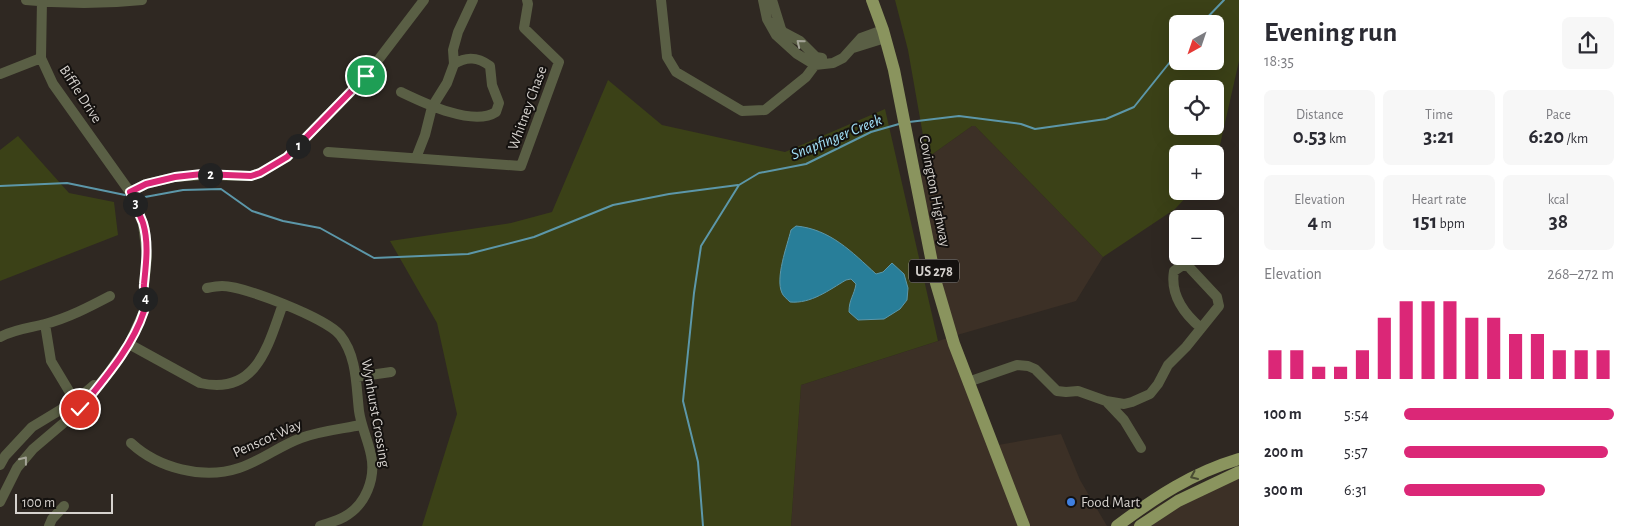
<!DOCTYPE html>
<meta charset="utf-8">
<style>
:root{--surface:#fff;--page:#f7f7f7;--text:#2b2b33;--muted:#7c7c81;--accent:#db2777}
body{margin:0;font-family:"Alegreya Sans",sans-serif;background:var(--page);color:var(--text);height:100vh;display:flex;flex-direction:column;font-size:19px;white-space:nowrap}
*{box-sizing:border-box;margin:0}
p{font-size:16px;color:var(--muted)}
.icon{flex:none;width:28px;height:28px;fill:none;stroke:currentColor;stroke-width:2;stroke-linecap:round;stroke-linejoin:round}
.map{position:relative;flex:1;overflow:hidden}
.drawer{display:flex;flex-direction:column;background:var(--surface);width:400px}
.drawer>*{flex:none}
.needle{width:32px;rotate:220deg}
.buttons{position:absolute;left:1169px;top:15px;display:grid;gap:10px}
.buttons a{display:grid;place-items:center;width:55px;height:55px;border-radius:8px;background:var(--surface);box-shadow:0 5px 20px #0002;font-size:25px}
.scale{position:absolute;left:15px;bottom:12px;width:98px;box-sizing:border-box;padding-left:5px;border:2px solid #d6d2ce;border-top:0;font-size:14px;line-height:18px;white-space:nowrap;color:#d6d2ce;-webkit-text-stroke:4px #14110f;paint-order:stroke}
.pin{position:absolute;display:grid;place-items:center;width:42px;height:42px;color:#fff;margin:-21px;border:2px solid #fff;border-radius:50%;box-shadow:0 1px 5px #0007}
.km{position:absolute;width:25px;height:25px;margin:-12px;border-radius:50%;background:#222;color:#fff;font-size:14px;line-height:25px;text-align:center}
.round{display:grid;place-items:center;flex:none;width:52px;height:52px;border-radius:8px;background:var(--page)}
.summary{display:flex;align-items:center;justify-content:space-between;height:85px;padding:0 25px}
h1{font-size:28px;font-weight:700;line-height:38px}
.stats{display:grid;grid-template-columns:repeat(3,1fr);gap:8px;height:85px;padding:5px 25px}
.stats div{display:grid;align-content:center;border-radius:8px;background:var(--page);text-align:center}
.stats b{font-size:21px;font-weight:700}
.stats small{font-size:14px;font-weight:400}
.stats p{font-size:14px}
.chart{height:140px;padding:10px 25px}
.chart p{display:flex;justify-content:space-between}
.chart svg{width:100%;height:90px;margin-top:5px;stroke:var(--accent);stroke-width:6}
ul{padding:0 25px;list-style:none;font-size:16px}
li{display:grid;grid-template-columns:80px 60px 1fr;align-items:center;height:38px}
li i{height:12px;border-radius:6px;background:var(--accent)}
main{display:flex;flex:1;min-height:0}
.map>svg:first-child{display:block}
.built{fill:#3c3026}
.green{fill:#3b4117;fill-rule:evenodd}
.water{fill:#287e99;stroke:#5c97a9}
.lines{fill:none;stroke-linecap:round;stroke-linejoin:round}
.stream{stroke:#5c97a9;stroke-width:2}
.minor{stroke:#5a5f45;stroke-width:10}
.major{stroke:#8a945e;stroke-width:12}
.oneway{stroke:#a4a497}
.oneway2{stroke:#494c33}
.route-casing{stroke:#fff;stroke-width:10}
.route{stroke:#db2777;stroke-width:6}
.shop-dot{fill:#3f7fe0;stroke:#14110f;stroke-width:2}
.labels{text-anchor:middle;stroke-width:4;stroke-linejoin:round;paint-order:stroke}
.shield{fill:#14110f;stroke:#9c9895;stroke-width:1}
.shield-label{font-size:14px;font-weight:bold;fill:#d6d2ce}
.street-label{font-size:15px;fill:#d6d2ce;stroke:#14110f}
.poi-label{font-size:15px;fill:#d6d2ce;stroke:#14110f;text-anchor:start}
.water-label{font-size:16px;font-style:italic;fill:#a2e1f8;stroke:#14110f}
</style>
<main>
<div class="map">
<svg width="1239" height="526" viewBox="0 0 1239 526">
<rect width="100%" height="100%" fill="#2f2822"/>
<!-- built -->
<path class="built" d="M972,126H975L1103,257L1076,301L957,335L998,445L1061,434L1080,480L1107,526H791L801,385L957,335L943,295L918,188L927,158Z
M1239,468V526H1131L1159,505Z"/>
<!-- green -->
<path class="green" d="M895,0H1239V61L1215,167V154H1178V191H1192L1175,209L1103,257L975,126H972L927,158L908,50ZM1178,24H1215V61H1178ZM1178,89H1215V126H1178Z
M608,80L662,125L785,152L885,109L938,341L801,385L791,526H422L457,414L437,323L390,241L511,223L552,212Z
M18,136L69,193L114,202L118,235L0,281V150Z"/>
<!-- water -->
<path class="water" d="M796,226C830,229 852,252 876,274L883,272L892,263L904,274L908,288L907,300L900,309L884,319L858,320L849,312C849,299 854,296 856,284L851,279L846,280C829,290 811,304 790,302C787,299 783,296 782,293C775,278 787,246 791,230Z"/>
<g class="lines">
<!-- stream -->
<path class="stream" d="M1201,24L1224,0
M909,122L959,116L1021,124L1035,129L1106,119L1134,107L1178,52
M0,186L67,183L125,195
M138,196L145,197L183,190L221,189L252,211L283,221L320,228L374,258L468,254L534,237L613,205L669,194L738,185
M703,526L698,462L683,401L694,293L701,246L739,185L759,173L806,164L871,132L899,124"/>
<!-- minor -->
<path class="minor" d="M26,0C64,4 104,4 142,0
M661,0L667,57L676,72L742,111L765,110L806,77L815,65L816,57
M763,0L767,19L776,35L797,54L815,65L833,63L843,58L861,38L883,30
M772,0L781,29L783,32L800,41L816,57L822,58
M853,48L885,38
M0,74L41,58
M401,92C424,103 473,127 496,112L499,103L492,85L490,66C478,57 467,56 454,64
M328,152L521,166L559,62L524,28L528,4L527,0
M416,158L425,135L432,107L447,83L454,64L453,50L458,32L473,0
M130,192L146,184L175,177L202,175L251,176L260,173L287,157L366,76L424,0
M207,288C212,287 217,286 222,286C244,286 326,318 340,335C357,356 356,385 359,411C361,426 368,440 371,455C376,478 366,505 344,517C337,521 328,523 320,526
M45,324L51,361L78,406
M0,337C15,329 29,328 45,324C68,318 89,307 110,296
M129,344L200,383C257,396 268,345 283,304
M356,377L391,372
M968,382L1017,365L1028,366L1035,369L1057,391L1066,392L1078,391L1106,401L1124,404L1132,402L1150,394L1158,384L1168,365L1186,347L1219,306L1217,297L1189,267L1183,265L1174,271C1170,295 1183,313 1201,328
M1106,401L1124,420L1141,448
M131,443C158,468 203,480 239,468C261,461 279,446 301,438C320,431 341,429 361,425
M0,465L5,456L32,427L75,401L94,385
M0,502L17,468L33,449L80,409L110,371L129,344L145,309L144,286L147,257L143,224L130,192L53,84L41,58L42,0
M49,526L52,519L64,506"/>
<!-- major -->
<path class="major" d="M872,0L883,30L894,70L936,283L954,344L1024,526
M1117,526C1156,497 1192,473 1239,459
M1140,526L1178,501L1239,472"/>
</g>
<!-- one-way arrows -->
<defs><path id="oneway-chevron" d="M-2-3.5L2.5 0L-2 3.5" fill="none" stroke-width="1.6" stroke-linecap="round" stroke-linejoin="round" transform="scale(1.25)"/></defs>
<g class="oneway">
<use href="#oneway-chevron" transform="translate(800 43) rotate(-141)"/>
<use href="#oneway-chevron" transform="translate(24 460) rotate(-52)"/>
</g>
<use class="oneway2" href="#oneway-chevron" transform="translate(1194 476) rotate(156)"/>
<g class="lines">
<defs>
<path id="route" d="M80,409C104,379 132,348 144,311C147,303 143,292 144,284C146,264 149,243 143,223C139,213 134,202 130,192L146,184L175,177L202,174L251,176L260,173L287,157L366,76"/>
</defs>
<!-- route casing -->
<use href="#route" class="route-casing"/>
<!-- route -->
<use href="#route" class="route"/>
</g>
<!-- markers -->
<circle class="shop-dot" cx="1071" cy="502" r="5"/>
<g class="labels">
<!-- shield labels -->
<rect class="shield" x="909" y="259.5" width="50" height="23" rx="4"/>
<g class="shield-label">
<text x="934" y="276">US 278</text>
</g>
<!-- street labels -->
<g class="street-label">
<text transform="translate(81 94) rotate(57)" y="5">Biffle Drive</text>
<text transform="translate(527 108) rotate(-70)" y="5">Whitney Chase</text>
<text transform="translate(935 191) rotate(79)" y="5">Covington Highway</text>
<text transform="translate(376 413) rotate(80)" y="5">Wynhurst Crossing</text>
<text transform="translate(267 438) rotate(-24)" y="5">Penscot Way</text>
</g>
<!-- poi labels -->
<g class="poi-label">
<text x="1081" y="507">Food Mart</text>
</g>
<!-- water labels -->
<g class="water-label">
<text transform="translate(836 136) rotate(-22)" y="6">Snapfinger Creek</text>
</g>
</g>
</svg>
<div class="buttons">
<a><svg class="needle" viewBox="-14 -14 28 28"><path d="M0-13l5 13h-10z" fill="#e53935"/><path d="M0 13l5-13h-10z" fill="#7c7c81"/></svg></a>
<a><svg class="icon" aria-label="locate" viewBox="0 0 24 24"><circle cx="12" cy="12" r="6"/><path d="M12 2v4M12 18v4M2 12h4M18 12h4"/></svg></a>
<a>+</a>
<a>−</a>
</div>
<div class="scale">100 m</div>
<div class="pin" style="left:366px;top:76px;background:#1e9e55"><svg class="icon" aria-label="arrive" viewBox="0 0 24 24"><path d="M6 21V4h12l-3 4 3 4H6"/></svg></div>
<div class="pin" style="left:80px;top:409px;background:#d93025"><svg class="icon" aria-label="check" viewBox="0 0 24 24"><path d="M5 12l5 5 9-10"/></svg></div>
<b class="km" style="left:298px;top:146px">1</b>
<b class="km" style="left:210px;top:175px">2</b>
<b class="km" style="left:135px;top:204px">3</b>
<b class="km" style="left:145px;top:299px">4</b>
</div>
<section class="drawer">
<div class="summary"><div><h1>Evening run</h1><p>18:35</p></div><a class="round"><svg class="icon" aria-label="share" viewBox="0 0 24 24"><path d="M12 15V3M7 8l5-5 5 5M5 13v7h14v-7"/></svg></a></div>
<div class="stats">
<div><p>Distance</p><b>0.53<small> km</small></b></div>
<div><p>Time</p><b>3:21</b></div>
<div><p>Pace</p><b>6:20<small> /km</small></b></div>
</div>
<div class="stats">
<div><p>Elevation</p><b>4<small> m</small></b></div>
<div><p>Heart rate</p><b>151<small> bpm</small></b></div>
<div><p>kcal</p><b>38</b></div>
</div>
<div class="chart"><p><span>Elevation</span>268–272 m</p>
<svg viewBox="0 0 160 44" preserveAspectRatio="none"><path d="M5 44V30M15 44V30M25 44V38M35 44V38M45 44V30M55 44V14M65 44V6M75 44V6M85 44V6M95 44V14M105 44V14M115 44V22M125 44V22M135 44V30M145 44V30M155 44V30"/></svg>
</div>
<ul>
<li><b>100 m</b>5:54<i style="width:100%"></i></li>
<li><b>200 m</b>5:57<i style="width:97%"></i></li>
<li><b>300 m</b>6:31<i style="width:67%"></i></li>
</ul>
</section>
</main>
